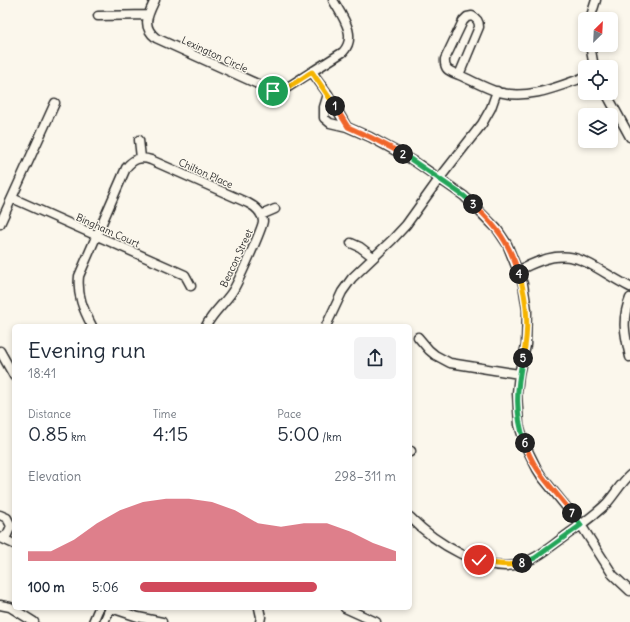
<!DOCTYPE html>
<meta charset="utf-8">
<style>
:root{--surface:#fff;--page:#f2f2f3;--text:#1f2937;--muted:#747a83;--accent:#d1495b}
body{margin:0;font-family:Delius,sans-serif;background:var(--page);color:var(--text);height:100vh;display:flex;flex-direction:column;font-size:15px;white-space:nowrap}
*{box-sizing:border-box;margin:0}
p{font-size:13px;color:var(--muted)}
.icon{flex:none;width:22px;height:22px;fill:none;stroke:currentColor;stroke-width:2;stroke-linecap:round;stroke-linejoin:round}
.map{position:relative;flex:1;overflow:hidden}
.sheet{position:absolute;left:12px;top:324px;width:400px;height:286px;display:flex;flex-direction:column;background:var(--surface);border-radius:6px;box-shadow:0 2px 6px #0003}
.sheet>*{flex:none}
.needle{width:26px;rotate:24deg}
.controls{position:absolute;left:578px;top:12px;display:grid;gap:8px}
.controls a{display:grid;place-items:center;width:40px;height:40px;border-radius:6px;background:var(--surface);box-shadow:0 2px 6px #0003;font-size:20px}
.pin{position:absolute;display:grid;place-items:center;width:34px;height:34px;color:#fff;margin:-17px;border:2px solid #fff;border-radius:50%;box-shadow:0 1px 4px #0007}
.km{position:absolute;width:20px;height:20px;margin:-10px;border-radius:50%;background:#222;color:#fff;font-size:11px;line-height:20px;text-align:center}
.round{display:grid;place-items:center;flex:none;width:42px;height:42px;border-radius:6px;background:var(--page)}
.summary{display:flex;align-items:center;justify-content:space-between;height:68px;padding:0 16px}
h1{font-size:22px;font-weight:600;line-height:30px}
.metrics{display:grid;grid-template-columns:repeat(3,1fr);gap:6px;height:68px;padding:4px 16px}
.metrics div{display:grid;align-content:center}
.metrics b{font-size:20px;font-weight:600}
.metrics small{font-size:11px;font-weight:400}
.metrics p{font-size:11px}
.chart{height:112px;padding:8px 16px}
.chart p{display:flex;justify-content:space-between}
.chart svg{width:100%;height:72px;margin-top:4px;fill:var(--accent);opacity:.7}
ul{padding:0 16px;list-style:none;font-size:13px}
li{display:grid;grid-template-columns:64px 48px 1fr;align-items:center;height:30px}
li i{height:10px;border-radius:5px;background:var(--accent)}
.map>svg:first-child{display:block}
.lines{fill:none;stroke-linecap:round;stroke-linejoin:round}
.minor-casing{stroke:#2b2b2b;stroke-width:11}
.minor{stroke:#fbf7ec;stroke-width:8}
.split-1-casing{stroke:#fff;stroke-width:8}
.split-2-casing{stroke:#fff;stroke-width:8}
.split-3-casing{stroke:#fff;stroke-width:8}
.split-4-casing{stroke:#fff;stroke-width:8}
.split-5-casing{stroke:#fff;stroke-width:8}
.split-6-casing{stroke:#fff;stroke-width:8}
.split-7-casing{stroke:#fff;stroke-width:8}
.split-8-casing{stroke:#fff;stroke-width:8}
.split-9-casing{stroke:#fff;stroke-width:8}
.split-1{stroke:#f5b400;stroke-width:5}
.split-2{stroke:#f0652b;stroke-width:5}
.split-3{stroke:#22a559;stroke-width:5}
.split-4{stroke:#f0652b;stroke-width:5}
.split-5{stroke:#f5b400;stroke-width:5}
.split-6{stroke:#22a559;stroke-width:5}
.split-7{stroke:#f0652b;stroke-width:5}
.split-8{stroke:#22a559;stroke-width:5}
.split-9{stroke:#f5b400;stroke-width:5}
.labels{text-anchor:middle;stroke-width:3;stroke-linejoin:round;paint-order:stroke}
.street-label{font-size:10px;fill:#2b2b2b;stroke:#fbf7ec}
</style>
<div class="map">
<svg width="630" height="622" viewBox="0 0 630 622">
<rect width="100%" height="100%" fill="#fbf7ec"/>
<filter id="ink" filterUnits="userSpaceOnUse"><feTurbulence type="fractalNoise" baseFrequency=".025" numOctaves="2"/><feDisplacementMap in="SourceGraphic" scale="8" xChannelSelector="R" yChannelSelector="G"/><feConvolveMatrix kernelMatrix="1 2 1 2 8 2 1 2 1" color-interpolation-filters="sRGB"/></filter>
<g filter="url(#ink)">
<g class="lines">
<defs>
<path id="minor" d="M155,0C148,15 141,26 156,38L273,91L282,90L288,87L343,52C358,36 342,16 333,0
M98,16L148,15
M472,16C477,19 479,21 479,27L459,75C449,71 444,70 445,59L463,21L467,17Z
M590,19L596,0
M590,45L594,67
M312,72L328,94L347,127L370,137L414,161L464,196L497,229L507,244L523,284L527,310L526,345L519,374L517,393L519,425L526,447L537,469L542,477L581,525L613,575L630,591
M459,75C471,80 485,88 498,92C529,100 557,87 585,77
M606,93L630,137
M328,94L324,107V118L330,123L347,127
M139,140L141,158
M12,198L185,275L191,286
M261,215L275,209
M0,224L55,103
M351,243L360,247L373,257
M518,271C572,241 584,263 630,287
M92,326C83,309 77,295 79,276L126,168C133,159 140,156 151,160L248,203C256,207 262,212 263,221C263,227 237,285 232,292C224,304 213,312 206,326
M326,326L342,292L352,278L392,240L406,225L439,179L482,124L491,108L497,91
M418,337L429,350L435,355L450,363L519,374
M0,351L14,376
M630,357C625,335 621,320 630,298
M410,452L411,451
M0,515L7,518L11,526L7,535L0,538
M410,517C434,542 484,574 520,564C537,559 550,547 564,537C579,526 594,516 607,503C615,494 621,483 630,475
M1,538L14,544
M0,605L10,607L34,622
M111,608L138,617L162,622
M259,608L261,617L260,622
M345,608L376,622
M93,622L99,608
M104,622L110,608"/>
</defs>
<!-- minor casing -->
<use href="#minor" class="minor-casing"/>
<!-- minor -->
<use href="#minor" class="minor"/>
</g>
</g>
<g class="lines" filter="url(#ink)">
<defs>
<path id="split-1" d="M273,91C288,90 300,79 312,72L335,106"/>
<path id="split-2" d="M335,106L348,127L370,137L403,154"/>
<path id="split-3" d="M403,154L464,196L473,204"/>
<path id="split-4" d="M473,204C497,227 509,242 519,274"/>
<path id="split-5" d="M519,274C528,302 529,330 523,358"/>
<path id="split-6" d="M523,358C516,389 515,413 525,443"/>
<path id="split-7" d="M525,443C533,471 555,490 572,513"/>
<path id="split-8" d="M522,563L535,558L581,525L572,513"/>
<path id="split-9" d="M479,560C493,564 508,567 522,563"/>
</defs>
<!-- split-1 casing -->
<use href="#split-1" class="split-1-casing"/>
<!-- split-2 casing -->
<use href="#split-2" class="split-2-casing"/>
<!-- split-3 casing -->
<use href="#split-3" class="split-3-casing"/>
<!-- split-4 casing -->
<use href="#split-4" class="split-4-casing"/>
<!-- split-5 casing -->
<use href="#split-5" class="split-5-casing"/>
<!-- split-6 casing -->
<use href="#split-6" class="split-6-casing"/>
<!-- split-7 casing -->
<use href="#split-7" class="split-7-casing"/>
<!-- split-8 casing -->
<use href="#split-8" class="split-8-casing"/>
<!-- split-9 casing -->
<use href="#split-9" class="split-9-casing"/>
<!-- split-1 -->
<use href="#split-1" class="split-1"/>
<!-- split-2 -->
<use href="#split-2" class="split-2"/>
<!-- split-3 -->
<use href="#split-3" class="split-3"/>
<!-- split-4 -->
<use href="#split-4" class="split-4"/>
<!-- split-5 -->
<use href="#split-5" class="split-5"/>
<!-- split-6 -->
<use href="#split-6" class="split-6"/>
<!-- split-7 -->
<use href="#split-7" class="split-7"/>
<!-- split-8 -->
<use href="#split-8" class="split-8"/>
<!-- split-9 -->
<use href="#split-9" class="split-9"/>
</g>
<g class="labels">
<!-- street labels -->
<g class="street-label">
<text transform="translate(215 54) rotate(25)" y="4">Lexington Circle</text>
<text transform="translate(206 173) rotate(24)" y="4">Chilton Place</text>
<text transform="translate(108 230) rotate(24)" y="4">Bingham Court</text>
<text transform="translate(236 258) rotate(-65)" y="4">Beacon Street</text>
</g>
</g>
</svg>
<div class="controls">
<a><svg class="needle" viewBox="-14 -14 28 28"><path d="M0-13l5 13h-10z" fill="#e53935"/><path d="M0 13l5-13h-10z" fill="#747a83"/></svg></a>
<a><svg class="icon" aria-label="locate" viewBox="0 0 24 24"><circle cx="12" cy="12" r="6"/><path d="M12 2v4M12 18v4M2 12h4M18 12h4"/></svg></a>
<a><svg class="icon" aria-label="layers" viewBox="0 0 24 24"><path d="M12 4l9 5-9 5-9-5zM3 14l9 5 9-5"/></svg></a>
</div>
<div class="pin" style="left:273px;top:91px;background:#1e9e55"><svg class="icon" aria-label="arrive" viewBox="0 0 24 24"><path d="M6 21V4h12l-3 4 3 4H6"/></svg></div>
<div class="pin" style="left:479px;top:560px;background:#d93025"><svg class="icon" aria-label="check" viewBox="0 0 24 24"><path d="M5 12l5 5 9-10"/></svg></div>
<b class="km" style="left:335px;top:106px">1</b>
<b class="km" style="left:403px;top:154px">2</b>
<b class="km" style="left:473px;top:204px">3</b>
<b class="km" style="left:519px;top:274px">4</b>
<b class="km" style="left:523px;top:358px">5</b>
<b class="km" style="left:525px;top:443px">6</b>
<b class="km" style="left:572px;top:513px">7</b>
<b class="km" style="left:522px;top:563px">8</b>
<section class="sheet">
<div class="summary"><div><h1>Evening run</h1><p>18:41</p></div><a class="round"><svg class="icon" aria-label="share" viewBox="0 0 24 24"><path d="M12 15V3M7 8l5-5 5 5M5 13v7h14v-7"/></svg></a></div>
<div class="metrics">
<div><p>Distance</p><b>0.85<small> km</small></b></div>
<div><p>Time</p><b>4:15</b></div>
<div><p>Pace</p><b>5:00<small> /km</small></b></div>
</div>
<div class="chart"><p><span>Elevation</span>298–311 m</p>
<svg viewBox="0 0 160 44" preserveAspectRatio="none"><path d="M0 44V38L10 38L20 31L30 21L40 13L50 8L60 6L70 6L80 8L90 13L100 21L110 23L120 21L130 21L140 26L150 33L160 38V44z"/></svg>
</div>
<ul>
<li><b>100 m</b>5:06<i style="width:69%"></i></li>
</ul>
</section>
</div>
